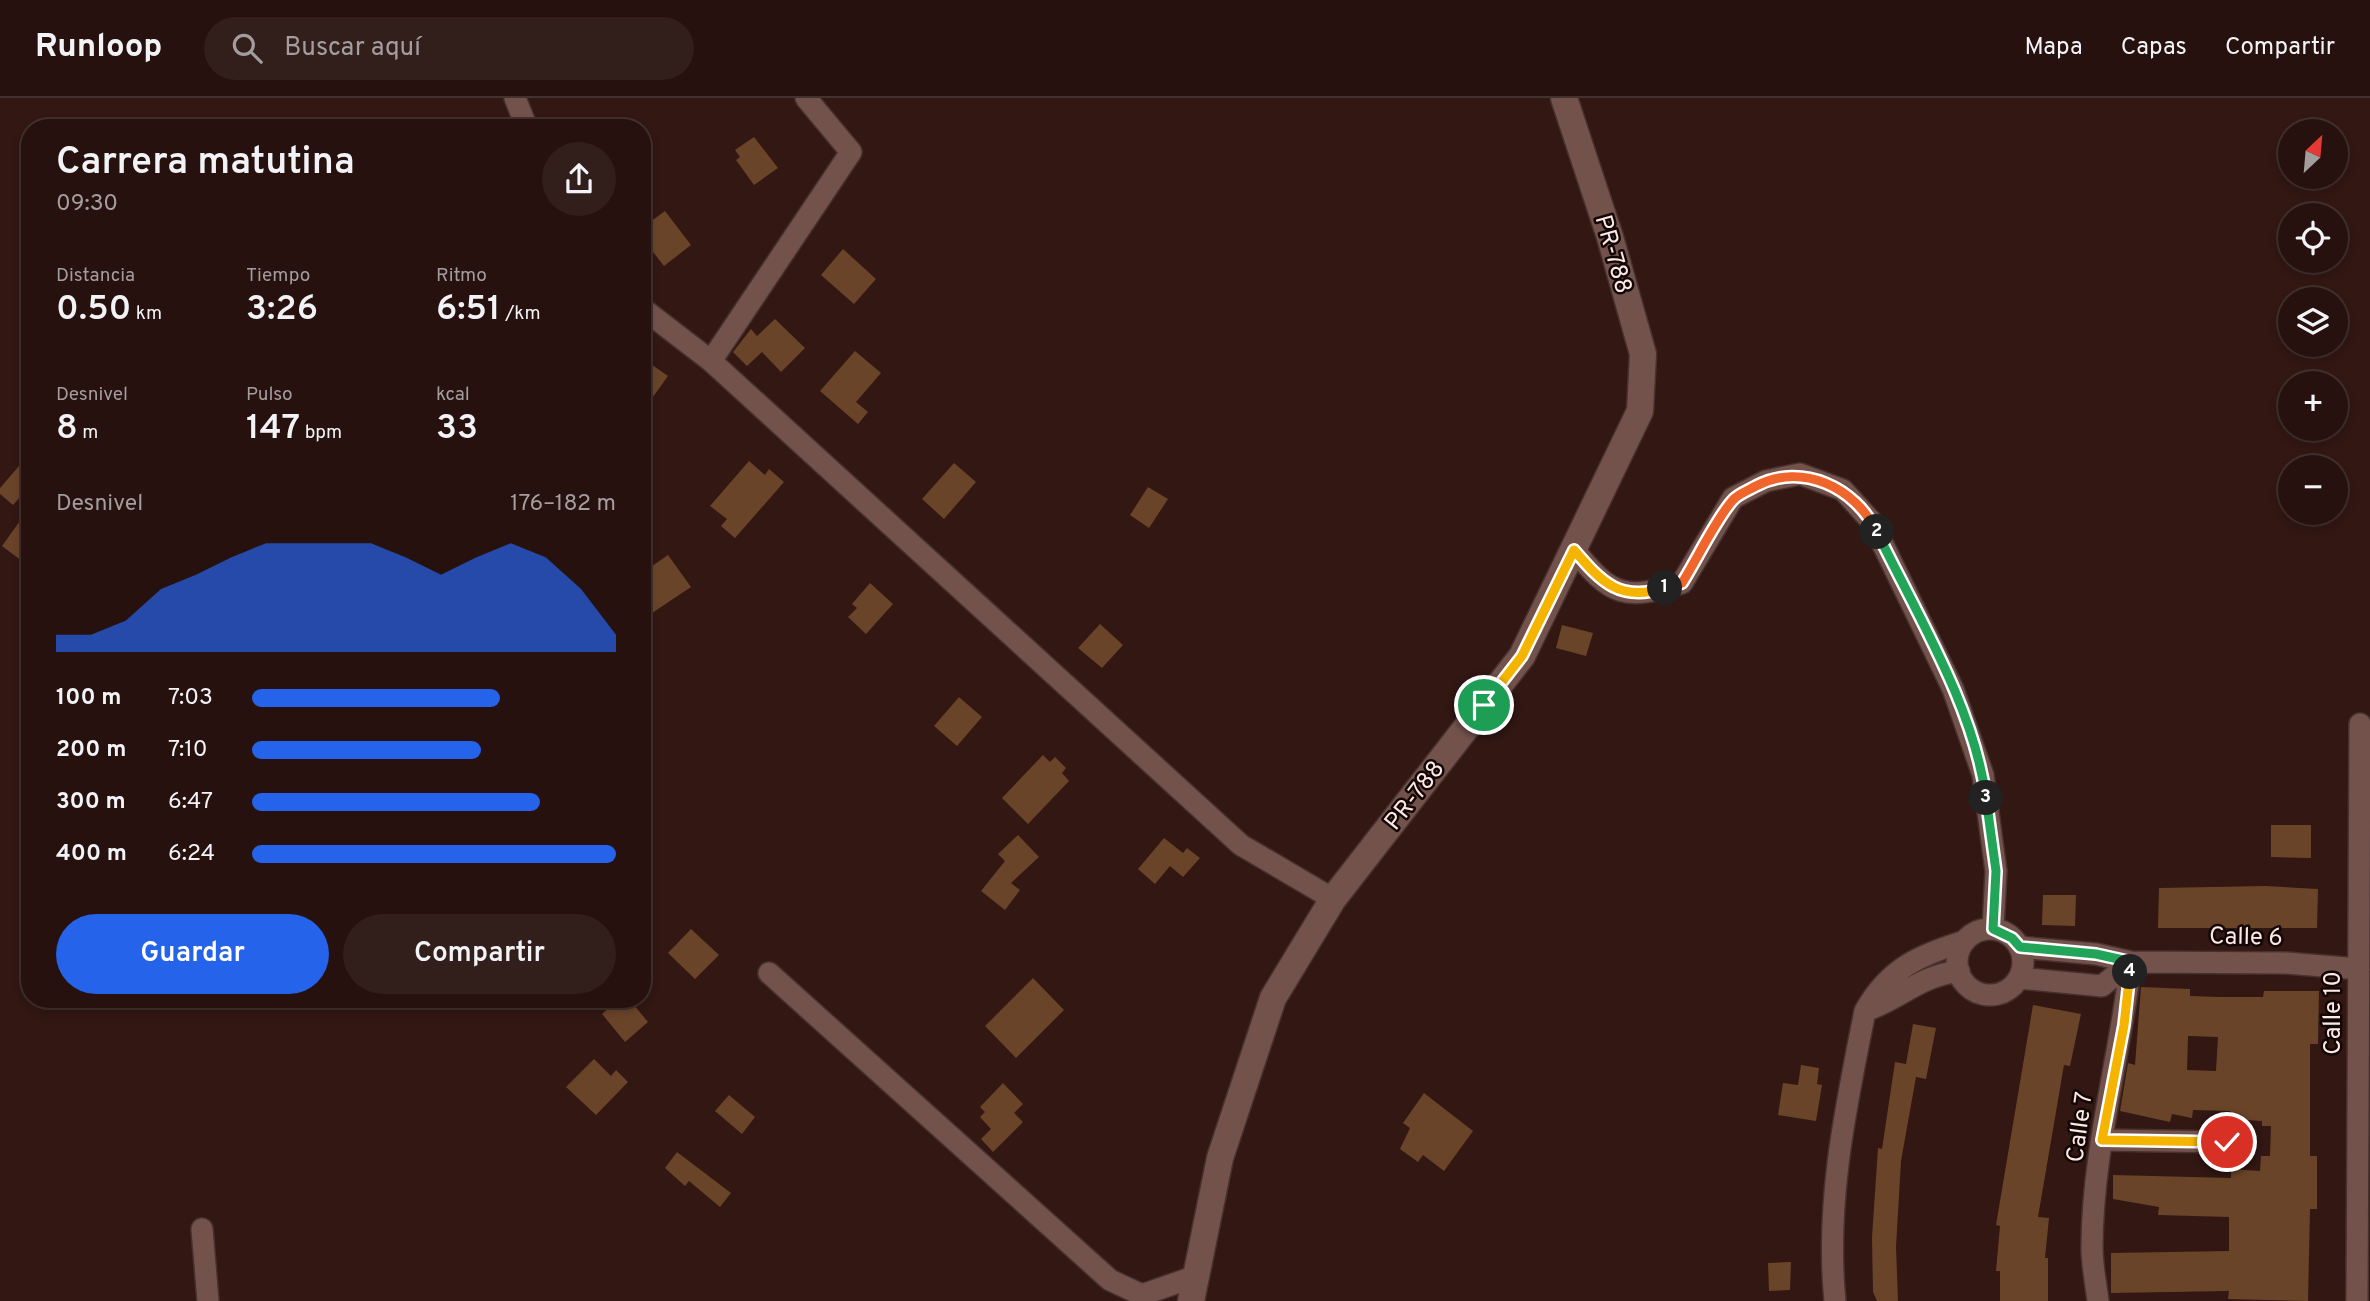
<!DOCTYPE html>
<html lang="es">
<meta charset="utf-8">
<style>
:root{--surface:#26110e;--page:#321f1c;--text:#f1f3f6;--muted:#a49d9e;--line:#42312e;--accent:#2563eb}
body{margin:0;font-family:Overpass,sans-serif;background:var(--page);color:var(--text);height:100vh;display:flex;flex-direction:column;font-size:26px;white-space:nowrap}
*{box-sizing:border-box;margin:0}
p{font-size:23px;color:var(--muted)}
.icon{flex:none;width:38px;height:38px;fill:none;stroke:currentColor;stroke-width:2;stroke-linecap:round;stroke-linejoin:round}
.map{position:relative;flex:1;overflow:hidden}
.panel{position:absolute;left:21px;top:21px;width:630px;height:889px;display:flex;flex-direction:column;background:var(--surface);border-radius:28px;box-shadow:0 4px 10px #0003,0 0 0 2px var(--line)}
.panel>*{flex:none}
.needle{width:46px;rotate:26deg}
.buttons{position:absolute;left:2278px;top:21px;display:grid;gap:14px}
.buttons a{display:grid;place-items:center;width:70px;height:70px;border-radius:50%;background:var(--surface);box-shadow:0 4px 10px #0003,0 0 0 2px var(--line);font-size:35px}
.pin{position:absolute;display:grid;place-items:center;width:60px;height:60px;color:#fff;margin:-30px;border:4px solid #fff;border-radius:50%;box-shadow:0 2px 7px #0007}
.km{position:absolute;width:35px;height:35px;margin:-18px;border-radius:50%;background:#222;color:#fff;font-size:19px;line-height:35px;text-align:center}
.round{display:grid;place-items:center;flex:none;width:74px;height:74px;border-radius:37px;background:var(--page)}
.head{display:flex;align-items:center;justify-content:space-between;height:119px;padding:0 35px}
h1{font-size:38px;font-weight:600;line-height:52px}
.figures{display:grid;grid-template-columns:repeat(3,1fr);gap:10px;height:119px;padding:7px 35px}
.figures div{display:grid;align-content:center}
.figures b{font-size:35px;font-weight:600}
.figures small{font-size:19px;font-weight:400}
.figures p{font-size:19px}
.chart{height:196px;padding:14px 35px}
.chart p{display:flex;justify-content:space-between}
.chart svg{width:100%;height:126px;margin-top:7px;fill:var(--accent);opacity:.7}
.primary-button{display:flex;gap:14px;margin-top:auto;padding:14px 35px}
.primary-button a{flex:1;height:80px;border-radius:42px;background:var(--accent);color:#fff;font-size:28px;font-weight:600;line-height:80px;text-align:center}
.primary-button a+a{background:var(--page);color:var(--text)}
ul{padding:0 35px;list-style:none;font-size:23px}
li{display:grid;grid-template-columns:112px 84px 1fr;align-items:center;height:52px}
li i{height:18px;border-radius:9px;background:var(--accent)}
header{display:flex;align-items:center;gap:42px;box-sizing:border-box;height:98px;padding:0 35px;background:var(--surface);border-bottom:2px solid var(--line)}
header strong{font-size:33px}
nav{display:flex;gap:38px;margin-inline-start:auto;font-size:24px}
.search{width:490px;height:63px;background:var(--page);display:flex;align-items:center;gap:18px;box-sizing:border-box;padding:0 24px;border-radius:38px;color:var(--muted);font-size:26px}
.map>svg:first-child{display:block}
.building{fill:#6a4429;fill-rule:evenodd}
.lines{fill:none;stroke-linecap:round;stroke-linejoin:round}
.minor-casing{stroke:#46312f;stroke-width:24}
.tertiary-casing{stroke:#46312f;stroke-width:29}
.minor{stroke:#73524c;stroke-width:21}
.tertiary{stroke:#73524c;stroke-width:26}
.split-1-casing{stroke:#fff;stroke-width:14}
.split-2-casing{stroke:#fff;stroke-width:14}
.split-3-casing{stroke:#fff;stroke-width:14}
.split-4-casing{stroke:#fff;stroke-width:14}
.split-5-casing{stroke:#fff;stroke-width:14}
.split-1{stroke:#f5b400;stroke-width:9}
.split-2{stroke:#f0652b;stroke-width:9}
.split-3{stroke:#22a559;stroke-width:9}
.split-4{stroke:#22a559;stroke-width:9}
.split-5{stroke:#f5b400;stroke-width:9}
.labels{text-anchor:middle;stroke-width:5;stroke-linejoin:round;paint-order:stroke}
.street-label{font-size:24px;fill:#fce8e5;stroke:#120705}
</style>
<header>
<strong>Runloop</strong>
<div class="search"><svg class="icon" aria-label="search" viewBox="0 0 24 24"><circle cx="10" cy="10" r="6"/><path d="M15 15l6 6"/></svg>Buscar aquí</div>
<nav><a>Mapa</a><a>Capas</a><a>Compartir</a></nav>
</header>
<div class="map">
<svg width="2370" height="1203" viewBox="0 0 2370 1203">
<rect width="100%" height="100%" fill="#321713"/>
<!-- building -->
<path class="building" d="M754,39L778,70L754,87L736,62L740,59L735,52Z
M665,113L691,147L664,168L642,140V130Z
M843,151L876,181L854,206L821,177Z
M775,221L805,250L781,274L762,254L747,268L733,254L751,231L757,238Z
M855,253L881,275L856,304L868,314L858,326L820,293Z
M642,260L668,278L642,314Z
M749,363L765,377L769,371L784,384L735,440L721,428L727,421L710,408Z
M954,365L976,384L944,421L922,401Z
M19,368L30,378V388L13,407L0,396V390Z
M1148,389L1168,401L1149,430L1130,417Z
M30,409V469L2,448Z
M668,457L691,489L652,515L642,502V475Z
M870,485L893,506L866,536L848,519L857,510L852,506Z
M1100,526L1123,547L1102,570L1078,550Z
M1562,527L1593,535L1586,558L1556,550Z
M959,599L982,619L957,648L934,628Z
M1043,657L1050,664L1055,659L1066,670L1062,675L1069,683L1028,726L1002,700Z
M2271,727H2311V760L2271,759Z
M1018,737L1039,759L1011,785L1020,792L1005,812L981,793L1005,763L998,756Z
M1164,740L1183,755L1187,750L1200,760L1183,779L1170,768L1155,786L1138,771Z
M2265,788L2318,791L2317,830H2158L2159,790Z
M2043,797H2076L2075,828L2042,827Z
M691,831L719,857L695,881L668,855Z
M1033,880L1064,912L1016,960L985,928Z
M2141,889L2190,891V898L2219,899H2263L2264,893H2319L2318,946H2310V1058H2317V1111H2310L2308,1203L2228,1201L2229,1193L2111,1195V1155L2229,1153V1119L2158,1117L2159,1109L2113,1101V1077L2231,1080V1071L2260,1073L2261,1058H2270L2271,1028H2262V1023L2230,1021V1013L2193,1012L2192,1020L2172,1016L2170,1024L2120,1013L2128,965L2135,967ZM2188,938L2218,939L2216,973L2187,972Z
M619,901H629L648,924L625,944L602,916Z
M2033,907L2081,916L2070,968L2064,967L2038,1119L2049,1120L2045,1160H2048V1203H2000V1173H1996L2000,1128L1996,1127Z
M1913,926L1936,930L1926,981L1916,979L1901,1063L1896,1149L1898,1203H1877L1873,1194L1872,1139L1878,1050L1882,1051L1895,964L1906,966Z
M594,961L611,978L616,972L628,984L596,1017L566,989Z
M1801,967L1819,970L1817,986L1822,987L1816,1023L1778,1017L1783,985L1798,987Z
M1003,985L1023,1006L1014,1015L1023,1024L993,1054L981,1041L991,1031L980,1019L985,1014L980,1009Z
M1424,995L1473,1033L1444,1073L1423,1057L1418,1064L1400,1051L1410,1030L1403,1025Z
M729,997L755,1019L742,1036L715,1013Z
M677,1054L731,1095L720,1109L689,1083L685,1088L665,1070Z
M1791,1164L1790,1192L1769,1193L1768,1165Z"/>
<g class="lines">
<defs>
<path id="minor" d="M515,0L527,30
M642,210L711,263L1241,747L1333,801
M711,263L851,54L806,0
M1574,452C1612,498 1624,503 1682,485L1733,400L1766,383L1800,376L1843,392L1872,424L1953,591L1983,677L1996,773L1993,831
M1957 864a33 33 0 1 1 66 0a33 33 0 1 1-66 0Z
M1959,873C1917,879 1902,900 1865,913C1889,870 1920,857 1965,843
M769,875L1110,1182L1142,1197L1196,1178
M2019,880L2102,888L2131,864L2096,856L2019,849
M2102,1042L2227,1044
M202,1131L208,1203
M1835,1203C1825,1105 1846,1008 1865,913
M2098,1203C2096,1186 2092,1167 2092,1150C2092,1055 2120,958 2131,864L2286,865L2359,871
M2357,1203L2360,626"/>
<path id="tertiary" d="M1191,1203L1220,1060L1273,900L1333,801L1522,558L1640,313L1643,256L1610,139L1564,0"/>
</defs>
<!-- minor casing -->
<use href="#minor" class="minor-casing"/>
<!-- tertiary casing -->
<use href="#tertiary" class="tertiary-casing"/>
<!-- minor -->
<use href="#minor" class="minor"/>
<!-- tertiary -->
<use href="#tertiary" class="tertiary"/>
</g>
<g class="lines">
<defs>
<path id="split-1" d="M1484,607L1522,558L1574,452C1602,485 1620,504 1665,490"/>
<path id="split-2" d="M1665,490L1682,485C1696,463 1717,419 1733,402C1738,396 1749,392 1756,388C1802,364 1855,389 1877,434"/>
<path id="split-3" d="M1877,434C1917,517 1974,609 1986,700"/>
<path id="split-4" d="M1986,700L1996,773L1993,831L2012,840L2020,849L2096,856L2132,864L2130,874"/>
<path id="split-5" d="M2130,874L2124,927L2102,1042L2227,1044"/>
</defs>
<!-- split-1 casing -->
<use href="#split-1" class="split-1-casing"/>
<!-- split-2 casing -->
<use href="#split-2" class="split-2-casing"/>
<!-- split-3 casing -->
<use href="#split-3" class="split-3-casing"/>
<!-- split-4 casing -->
<use href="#split-4" class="split-4-casing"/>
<!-- split-5 casing -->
<use href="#split-5" class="split-5-casing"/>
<!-- split-1 -->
<use href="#split-1" class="split-1"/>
<!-- split-2 -->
<use href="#split-2" class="split-2"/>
<!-- split-3 -->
<use href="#split-3" class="split-3"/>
<!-- split-4 -->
<use href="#split-4" class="split-4"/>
<!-- split-5 -->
<use href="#split-5" class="split-5"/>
</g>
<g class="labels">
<!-- street labels -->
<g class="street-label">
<text transform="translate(1614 156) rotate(74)" y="8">PR-788</text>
<text transform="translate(1414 697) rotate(-52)" y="8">PR-788</text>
<text transform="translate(2246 838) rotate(1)" y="8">Calle 6</text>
<text transform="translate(2332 915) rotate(-90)" y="8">Calle 10</text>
<text transform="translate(2079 1029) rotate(-82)" y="8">Calle 7</text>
</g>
</g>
</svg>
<div class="buttons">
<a><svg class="needle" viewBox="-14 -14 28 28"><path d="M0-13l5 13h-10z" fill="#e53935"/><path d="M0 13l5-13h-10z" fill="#a49d9e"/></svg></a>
<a><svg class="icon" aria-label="locate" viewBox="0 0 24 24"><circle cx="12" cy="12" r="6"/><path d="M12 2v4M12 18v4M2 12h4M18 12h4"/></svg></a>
<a><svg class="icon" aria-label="layers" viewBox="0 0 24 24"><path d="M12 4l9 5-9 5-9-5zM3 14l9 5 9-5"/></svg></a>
<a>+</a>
<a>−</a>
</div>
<div class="pin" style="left:1484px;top:607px;background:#1e9e55"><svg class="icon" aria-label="arrive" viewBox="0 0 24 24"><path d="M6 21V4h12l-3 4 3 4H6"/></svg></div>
<div class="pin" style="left:2227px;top:1044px;background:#d93025"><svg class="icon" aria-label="check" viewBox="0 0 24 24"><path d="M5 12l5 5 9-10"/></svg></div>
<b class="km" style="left:1665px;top:490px">1</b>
<b class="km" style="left:1877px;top:434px">2</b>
<b class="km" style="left:1986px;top:700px">3</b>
<b class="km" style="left:2130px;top:874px">4</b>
<section class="panel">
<div class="head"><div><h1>Carrera matutina</h1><p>09:30</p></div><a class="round"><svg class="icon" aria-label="share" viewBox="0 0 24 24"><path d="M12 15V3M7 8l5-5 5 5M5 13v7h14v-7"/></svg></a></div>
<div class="figures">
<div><p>Distancia</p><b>0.50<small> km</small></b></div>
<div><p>Tiempo</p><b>3:26</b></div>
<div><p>Ritmo</p><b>6:51<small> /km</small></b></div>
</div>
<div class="figures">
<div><p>Desnivel</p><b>8<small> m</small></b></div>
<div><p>Pulso</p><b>147<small> bpm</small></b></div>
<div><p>kcal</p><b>33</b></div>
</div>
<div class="chart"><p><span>Desnivel</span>176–182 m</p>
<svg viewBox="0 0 160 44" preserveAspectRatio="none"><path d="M0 44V38L10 38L20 33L30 22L40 17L50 11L60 6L70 6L80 6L90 6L100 11L110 17L120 11L130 6L140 11L150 22L160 38V44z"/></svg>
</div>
<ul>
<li><b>100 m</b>7:03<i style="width:68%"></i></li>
<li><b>200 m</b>7:10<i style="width:63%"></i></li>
<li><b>300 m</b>6:47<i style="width:79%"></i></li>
<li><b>400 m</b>6:24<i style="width:100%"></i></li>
</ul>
<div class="primary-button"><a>Guardar</a><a>Compartir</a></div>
</section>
</div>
